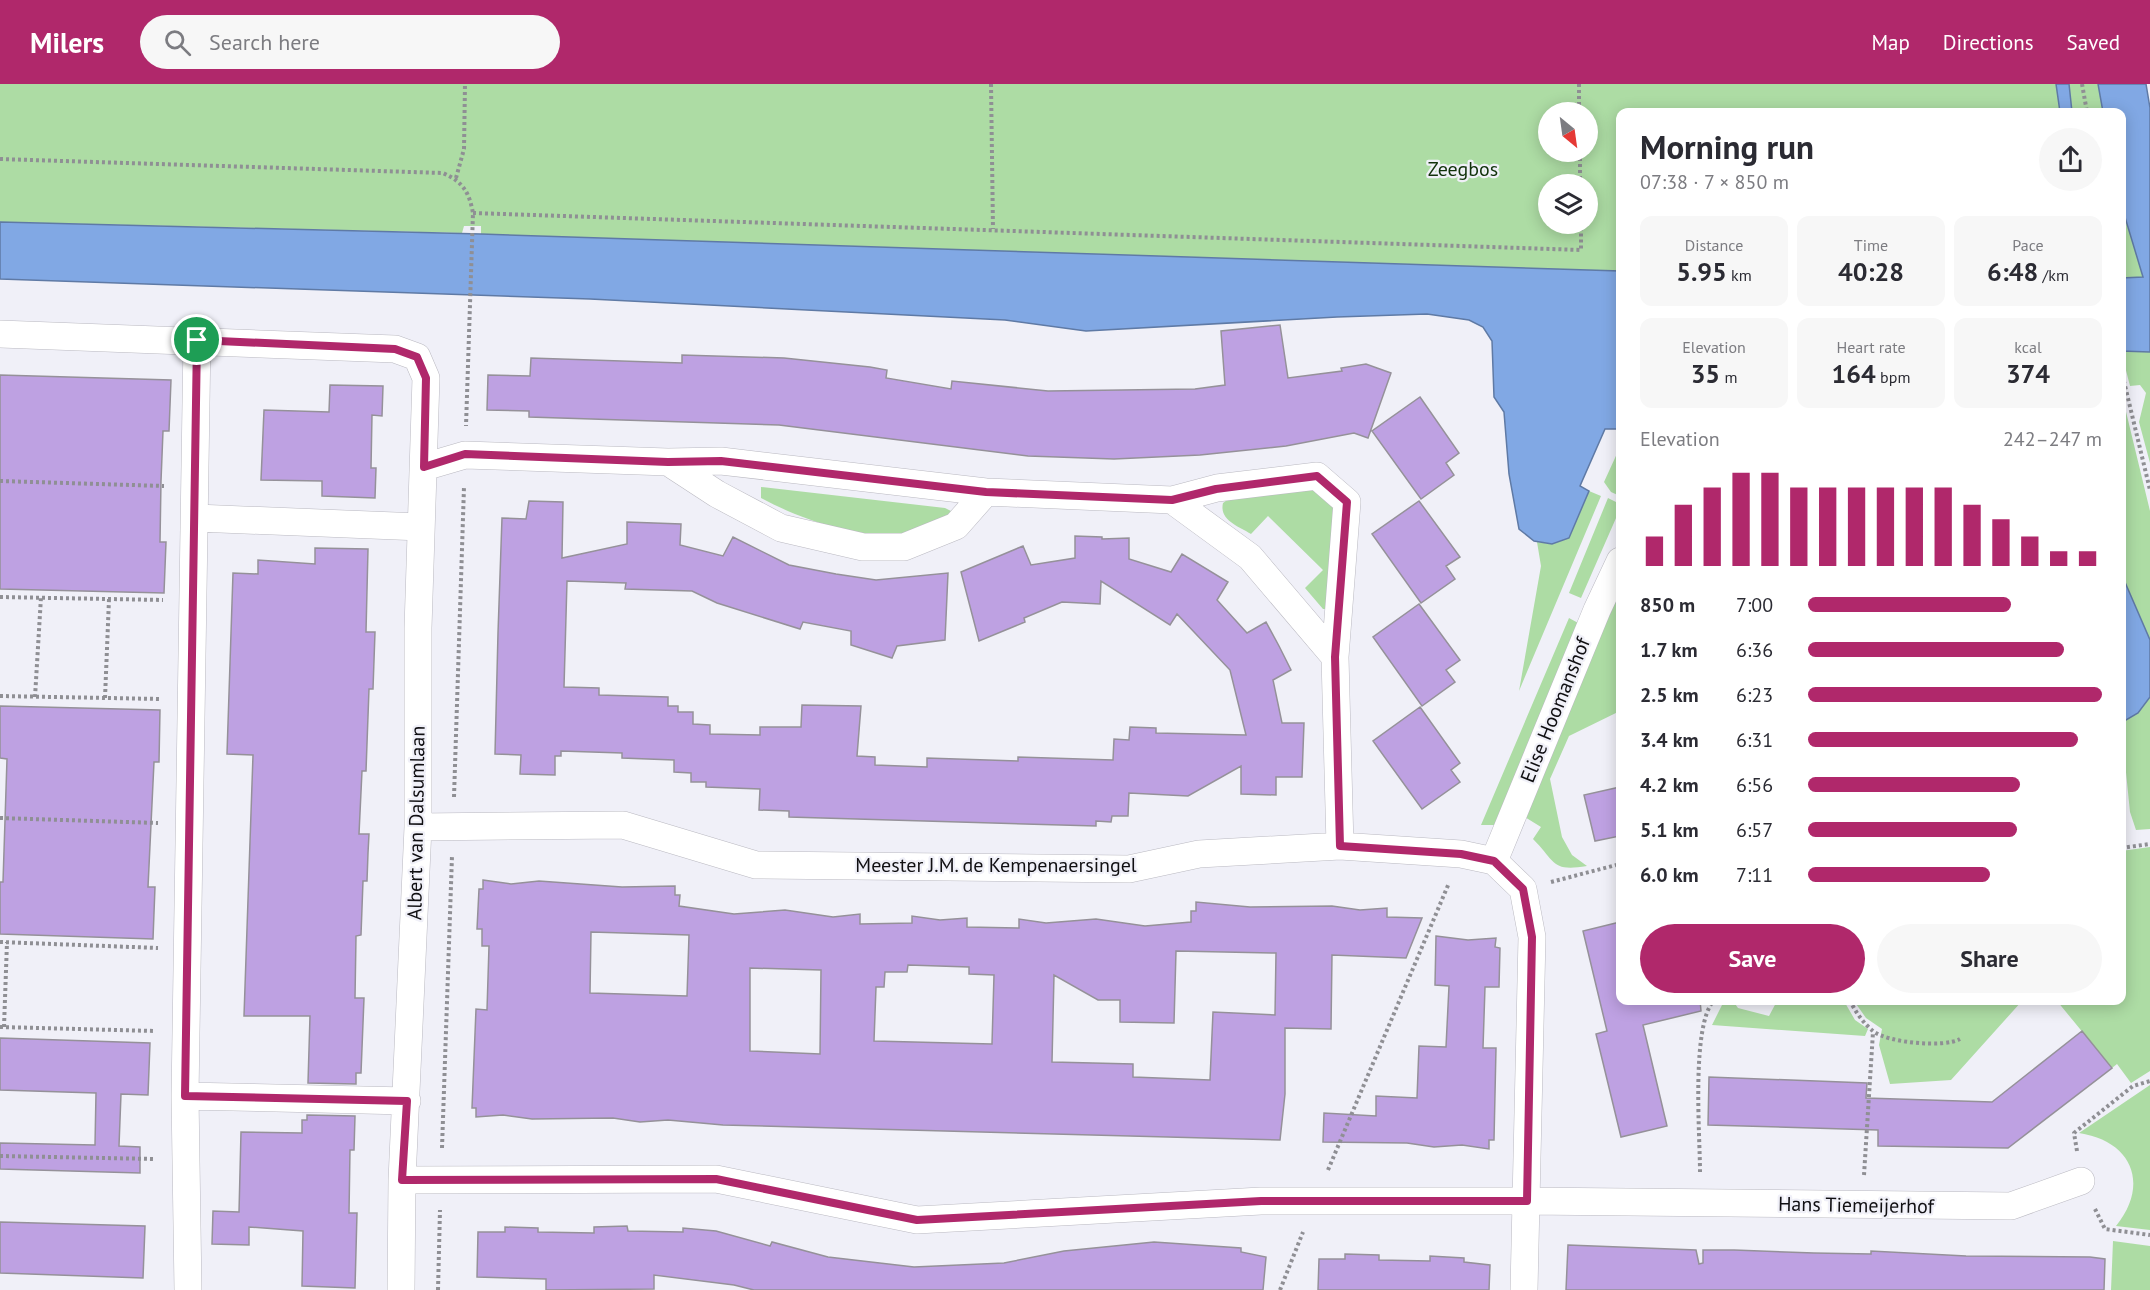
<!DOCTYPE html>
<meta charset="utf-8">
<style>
:root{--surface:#fff;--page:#f7f7f7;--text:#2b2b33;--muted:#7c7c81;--accent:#b0286b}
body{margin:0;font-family:"PT Sans",sans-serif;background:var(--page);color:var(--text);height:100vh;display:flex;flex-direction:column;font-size:22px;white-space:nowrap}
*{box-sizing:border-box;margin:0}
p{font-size:20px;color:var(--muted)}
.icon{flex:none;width:33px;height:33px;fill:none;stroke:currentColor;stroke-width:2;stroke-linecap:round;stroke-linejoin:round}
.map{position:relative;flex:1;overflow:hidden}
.sheet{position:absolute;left:1616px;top:24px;width:510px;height:897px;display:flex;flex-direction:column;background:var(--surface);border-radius:12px;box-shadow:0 3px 15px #0003}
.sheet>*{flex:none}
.needle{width:39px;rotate:151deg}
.controls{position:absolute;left:1538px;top:18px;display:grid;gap:12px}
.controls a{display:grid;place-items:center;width:60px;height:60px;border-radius:50%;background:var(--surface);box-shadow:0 3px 15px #0003;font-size:30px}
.pin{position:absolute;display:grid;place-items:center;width:51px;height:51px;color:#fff;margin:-26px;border:3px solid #fff;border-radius:50%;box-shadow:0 2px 6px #0007}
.round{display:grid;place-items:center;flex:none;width:63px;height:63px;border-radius:32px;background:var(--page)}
.summary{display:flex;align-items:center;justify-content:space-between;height:102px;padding:0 24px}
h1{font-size:33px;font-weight:700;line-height:45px}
.metrics{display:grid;grid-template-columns:repeat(3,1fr);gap:9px;height:102px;padding:6px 24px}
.metrics div{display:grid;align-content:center;border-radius:12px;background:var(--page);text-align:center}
.metrics b{font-size:26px;font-weight:700}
.metrics small{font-size:16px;font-weight:400}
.metrics p{font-size:16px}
.chart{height:168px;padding:12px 24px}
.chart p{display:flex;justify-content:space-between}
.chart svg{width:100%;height:108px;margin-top:6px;stroke:var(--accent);stroke-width:6}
.action{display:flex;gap:12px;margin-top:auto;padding:12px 24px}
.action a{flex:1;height:69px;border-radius:36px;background:var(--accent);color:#fff;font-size:24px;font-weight:700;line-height:69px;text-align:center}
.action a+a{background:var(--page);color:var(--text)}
ul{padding:0 24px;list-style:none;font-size:20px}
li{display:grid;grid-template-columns:96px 72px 1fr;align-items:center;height:45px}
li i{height:15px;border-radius:8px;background:var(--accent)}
header{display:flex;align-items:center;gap:36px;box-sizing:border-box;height:84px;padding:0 30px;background:var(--accent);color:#fff}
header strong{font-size:28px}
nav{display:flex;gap:33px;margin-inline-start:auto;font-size:21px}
.search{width:420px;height:54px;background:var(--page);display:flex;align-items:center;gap:15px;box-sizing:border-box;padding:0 21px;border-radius:33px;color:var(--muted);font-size:22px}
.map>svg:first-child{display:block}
.green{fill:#addca4;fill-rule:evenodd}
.water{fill:#81a8e4;stroke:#5f7aa5;stroke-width:1.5}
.building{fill:#bea1e2;stroke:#959199;stroke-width:1.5;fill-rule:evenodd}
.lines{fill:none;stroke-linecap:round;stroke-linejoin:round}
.minor-casing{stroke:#bab9c1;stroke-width:28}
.path{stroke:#8f8f94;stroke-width:4;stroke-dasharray:3 3;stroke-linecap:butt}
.minor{stroke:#fff;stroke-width:27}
.route-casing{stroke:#fff;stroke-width:12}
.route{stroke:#b0286b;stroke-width:8}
.labels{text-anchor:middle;stroke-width:4.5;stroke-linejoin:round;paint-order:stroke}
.park-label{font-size:20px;fill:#11320a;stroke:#f0f0f8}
.street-label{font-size:20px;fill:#100f12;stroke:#f0f0f8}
</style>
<header>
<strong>Milers</strong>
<div class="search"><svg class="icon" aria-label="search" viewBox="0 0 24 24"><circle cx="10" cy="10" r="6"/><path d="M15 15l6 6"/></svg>Search here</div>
<nav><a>Map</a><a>Directions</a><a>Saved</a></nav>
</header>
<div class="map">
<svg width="2150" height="1206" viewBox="0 0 2150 1206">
<rect width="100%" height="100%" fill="#f0f0f8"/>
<!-- green -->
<path class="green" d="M0,0H2056L2060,28H1620V187L481,150V142H464L462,149L0,138ZM1548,28H1587V68H1548ZM1548,100H1587V140H1548Z
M2069,0H2098L2103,28H2072Z
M2121,120C2126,145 2140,168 2143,194H2121Z
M2121,267L2150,268V379L2139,338L2146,309L2140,301L2130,302Z
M2121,307L2150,427V556L2121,489Z
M1620,363V412L1611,408L1604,398Z
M761,403L945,424L951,427L952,432C947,436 941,444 934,446C876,461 812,441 761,414Z
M1312,403L1334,412L1329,525H1323L1305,504L1323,486L1268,432L1251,450C1238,442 1219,436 1223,419L1230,414Z
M1589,407L1601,412L1519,607L1541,482L1537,458L1552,460L1569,454Z
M1608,414L1620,420V425L1581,514L1569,509Z
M1620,507V627L1569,652L1550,695L1562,753L1572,771L1587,782C1551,788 1556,778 1533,755L1541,743L1523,732Z
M1569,534L1580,540L1496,741H1481Z
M2150,613V745L2136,746L2130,728L2121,639L2138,629Z
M2150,763V987L2131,999L2117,980L2112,984L2057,917L2121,916V767Z
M1844,917L1855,936L1868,945L1865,952L1712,941L1724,917H1733L1738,924L1769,932L1777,917Z
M1854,917H2022L1951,996L1890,1000L1879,961L1882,945L1866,934Z
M2150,1001V1146L2116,1142C2150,1100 2132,1057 2079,1049Z
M2113,1157L2150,1162V1206H2111Z"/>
<!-- water -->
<path class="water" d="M2056,0H2069L2072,28H2060Z
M2098,0H2146L2150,24V268L2121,267V194L2143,193L2121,120V28H2103Z
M0,138L481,150L1620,187V345H1605L1580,402L1589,407L1569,454L1552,460L1534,457L1519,445L1509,390L1504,328L1494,313L1492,257L1483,243L1469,236L1427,230L1337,233L1086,247L1005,236L590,215L0,195Z
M2121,489L2150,556V613L2138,629L2121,639Z"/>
<!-- building -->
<path class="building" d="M1280,241L1288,294L1342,287L1341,284L1366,280L1391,289L1368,354L1354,349L1286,362L1200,371L1114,375L1028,372L779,341L529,333V327L487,326L488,291L530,292L531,274L682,279V271L784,274L870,283L887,286L886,294L951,305L952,297L1048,307L1195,305L1225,301L1221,247Z
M0,291L171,296L169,347H163L161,397L160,458H166L164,509L0,505Z
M330,301L383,302L382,332L372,331L371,384H376L375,414L322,412V397L261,396L264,326L329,328Z
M1420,313L1459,369L1446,379L1454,391L1421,415L1372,347Z
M529,417L563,418L562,474L627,460V438L681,440L680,461L723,472L733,453L789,481L836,490L876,496L948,489L945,556L897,562L892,574L851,561V547L803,538L800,545L717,519L692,507L625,505L626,499L567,497L564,603L599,604V611L668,613V622H678V628H693V640L710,641V650L760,651V643H801L802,621L861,622L857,672L875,673V681L927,683V674L1018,677V673L1113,676L1114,655L1129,656L1130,643L1156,644V649L1246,651L1230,586L1177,530L1170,541L1101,497L1100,520L1062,518L1024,534L1025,538L979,557L961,488L1023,462L1031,481L1075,474V452L1102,453V455L1129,454V475L1171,488L1182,470L1228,498L1217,516L1247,549L1266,538L1279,562L1291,586L1273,596L1282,639H1304L1302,693H1276V711L1241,710V682L1188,712L1129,709L1128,732H1112L1111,738L1096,737V742L789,733V727L759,726L760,705L706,703V698H691V689L674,688V676L622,674V669L561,667V672H555V691L520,690L521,671L495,670L498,549L502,434L526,435Z
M1419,417L1460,473L1446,482L1455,495L1421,519L1372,450Z
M315,464L368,465L366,548H375L373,605H369L366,687H362L359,750H369L368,769L367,797H363L361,851L356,852L355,914H364L361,989H356V1000L308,999L310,932H244L253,671L227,670L233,489L258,490V476L315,480Z
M1419,520L1460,576L1446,586L1455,598L1422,622L1373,553Z
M0,622L160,626L159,678H154L148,803H155L153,855L0,850V798H3L7,675L0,674Z
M1420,623L1460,679L1451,686L1460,698L1422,725L1373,657Z
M1620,703V752L1595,757L1584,711Z
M483,796L511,800L539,797L622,803L675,802V811H680L679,822L734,830L785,826L833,833L860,830V840L912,839V832L940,836L967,834V843L1019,844V835L1046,839L1096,835L1145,842L1191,838V827H1196V818L1250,823L1332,822L1360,826L1387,824V833L1422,834L1406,874L1332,871L1331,945L1285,944V1010L1280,1056L723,1041L668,1036L640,1038L613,1034L532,1035L503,1031L476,1033V1024H472L476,925L487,926L489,862H482V845H477L479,805H483ZM591,848L689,851L687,912L590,909ZM1176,867L1276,869L1275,931L1213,928L1210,996L1133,993V980L1052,978L1054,891L1098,916H1120V938L1174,939ZM908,881L969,883V890L994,891L992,960L874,957L876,903H884L885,888H907ZM750,884L821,886L820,970L750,967Z
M1620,838V916H1700L1701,927L1643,941L1667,1042L1621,1053L1596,950L1607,947L1583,847Z
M1436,852L1468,856L1496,854L1495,863L1500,864L1499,903H1485L1483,964H1496L1494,1056H1489V1065L1462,1061L1434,1063L1407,1059L1323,1058L1324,1029L1376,1032V1012L1417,1014L1419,962L1446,963L1449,902L1435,901Z
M2082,947L2112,984L2008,1064L1878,1062V1046L1708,1041L1709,993L1867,999L1866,1014L1992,1018Z
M0,954L150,959L148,1011L121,1010L119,1062L140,1063V1089L0,1085V1059L95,1061L96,1009L0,1006Z
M307,1031L355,1032L354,1066H350L349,1129H357L355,1204L302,1202L303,1147L249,1143V1161L212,1160L213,1127L239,1128L241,1048L302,1049V1036H307Z
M0,1138L145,1142L143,1194L0,1189Z
M627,1142L628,1147L683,1148V1144L716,1147L770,1162L772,1158L828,1173L914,1183L1004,1179L1064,1167L1154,1158L1241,1164V1168L1266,1173L1263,1206H754L734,1201L654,1191V1205L546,1206V1195L477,1193L478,1148H505V1143L538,1144V1148L594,1149V1143Z
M1568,1161L1696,1166L1699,1180L1703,1179V1166H1734L1814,1169L1871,1170V1167L1966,1172L2090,1173L2105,1175L2104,1206H1566Z
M1345,1170L1379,1171V1176L1430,1177V1172L1464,1174V1178L1490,1181L1489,1206H1318L1319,1175H1345Z"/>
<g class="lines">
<defs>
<path id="minor" d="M0,250L395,265L417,273L426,294L418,544V743L402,1096L401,1206
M668,378L717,410L781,444L863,463H904L956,442L986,408
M424,383L465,371L668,378L721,377L986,408L1172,416L1217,404L1317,392L1347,418L1335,573L1340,762
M1172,416L1250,473L1335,573
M196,434L421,443
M418,743L623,741L756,781L1129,785L1199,770L1340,762L1461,770L1494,777L1523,805L1532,853L1524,1206
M1494,777L1597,526L1620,477
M185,1012L407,1017
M402,1096L716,1095L917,1136L1261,1117H1527L2011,1122L2081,1097
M188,1206L185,1012L197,256"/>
</defs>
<!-- minor casing -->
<use href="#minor" class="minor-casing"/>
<!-- path -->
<path class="path" d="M991,0L993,145
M1579,0V28
M2082,0L2087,28
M1580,68V100
M0,75L443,89C463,98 469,108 473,129L466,342
M456,94L464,65L465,0
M473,129L1581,166V140
M2121,285L2150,406
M0,397L164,402
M0,513L163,516
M0,612L161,615
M35,613L41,513
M105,614L109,515
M454,713L464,403
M0,734L158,739
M2121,764L2150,760
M1551,798L1620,780
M0,858L158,864
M1850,916C1854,926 1864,940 1873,947C1888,959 1944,964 1960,955
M0,943L155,947
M4,943L7,858
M442,1064L452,772
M2077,1067L2074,1049L2133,1002L2150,997
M0,1072L155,1075
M1328,1086L1449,799
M1700,1088C1700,1050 1691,942 1714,916
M1864,1091L1873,948
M2095,1125L2105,1145L2150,1151
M438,1206L440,1126
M1280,1206L1303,1148"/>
<!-- minor -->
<use href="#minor" class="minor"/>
</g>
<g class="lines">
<defs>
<path id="route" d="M197,256L395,265L417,273L426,294L424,383L465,370L668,378L721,377L986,408L1172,416L1216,405L1317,392L1347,418L1335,573L1340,762L1461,770L1494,777L1523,805L1532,853L1527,1117H1261L917,1136L716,1095L402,1096L407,1017L185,1012Z"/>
</defs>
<!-- route casing -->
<use href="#route" class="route-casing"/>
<!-- route -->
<use href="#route" class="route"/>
</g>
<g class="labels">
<!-- park labels -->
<g class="park-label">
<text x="1463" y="92">Zeegbos</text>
</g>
<!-- street labels -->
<g class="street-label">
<text transform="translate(1555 626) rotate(-68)" y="7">Elise Hoomanshof</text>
<text transform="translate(416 739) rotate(-89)" y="7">Albert van Dalsumlaan</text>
<text x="996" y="788">Meester J.M. de Kempenaersingel</text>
<text transform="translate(1856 1121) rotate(1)" y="7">Hans Tiemeijerhof</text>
</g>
</g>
</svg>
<div class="controls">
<a><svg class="needle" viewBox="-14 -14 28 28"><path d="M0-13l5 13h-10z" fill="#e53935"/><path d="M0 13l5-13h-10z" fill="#7c7c81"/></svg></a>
<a><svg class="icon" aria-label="layers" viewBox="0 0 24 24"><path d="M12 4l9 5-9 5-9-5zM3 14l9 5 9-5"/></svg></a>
</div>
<div class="pin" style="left:197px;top:256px;background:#1e9e55"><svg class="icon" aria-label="arrive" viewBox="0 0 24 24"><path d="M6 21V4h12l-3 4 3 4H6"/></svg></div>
<section class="sheet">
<div class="summary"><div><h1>Morning run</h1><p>07:38 · 7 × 850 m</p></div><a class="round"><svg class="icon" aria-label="share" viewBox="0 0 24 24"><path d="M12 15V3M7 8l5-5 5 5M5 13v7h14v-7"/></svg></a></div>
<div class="metrics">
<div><p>Distance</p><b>5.95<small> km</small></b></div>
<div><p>Time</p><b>40:28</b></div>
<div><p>Pace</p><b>6:48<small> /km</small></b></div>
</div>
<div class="metrics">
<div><p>Elevation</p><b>35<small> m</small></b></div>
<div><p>Heart rate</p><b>164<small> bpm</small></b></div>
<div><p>kcal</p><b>374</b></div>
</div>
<div class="chart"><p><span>Elevation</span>242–247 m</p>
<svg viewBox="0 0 160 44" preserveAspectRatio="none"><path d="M5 44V32M15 44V19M25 44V12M35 44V6M45 44V6M55 44V12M65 44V12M75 44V12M85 44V12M95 44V12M105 44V12M115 44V19M125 44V25M135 44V32M145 44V38M155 44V38"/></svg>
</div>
<ul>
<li><b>850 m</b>7:00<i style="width:69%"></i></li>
<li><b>1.7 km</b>6:36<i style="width:87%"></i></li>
<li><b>2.5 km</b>6:23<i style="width:100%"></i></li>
<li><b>3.4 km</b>6:31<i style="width:92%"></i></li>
<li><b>4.2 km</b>6:56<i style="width:72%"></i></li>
<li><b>5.1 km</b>6:57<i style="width:71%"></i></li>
<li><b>6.0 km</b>7:11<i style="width:62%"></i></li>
</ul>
<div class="action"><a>Save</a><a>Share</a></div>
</section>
</div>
